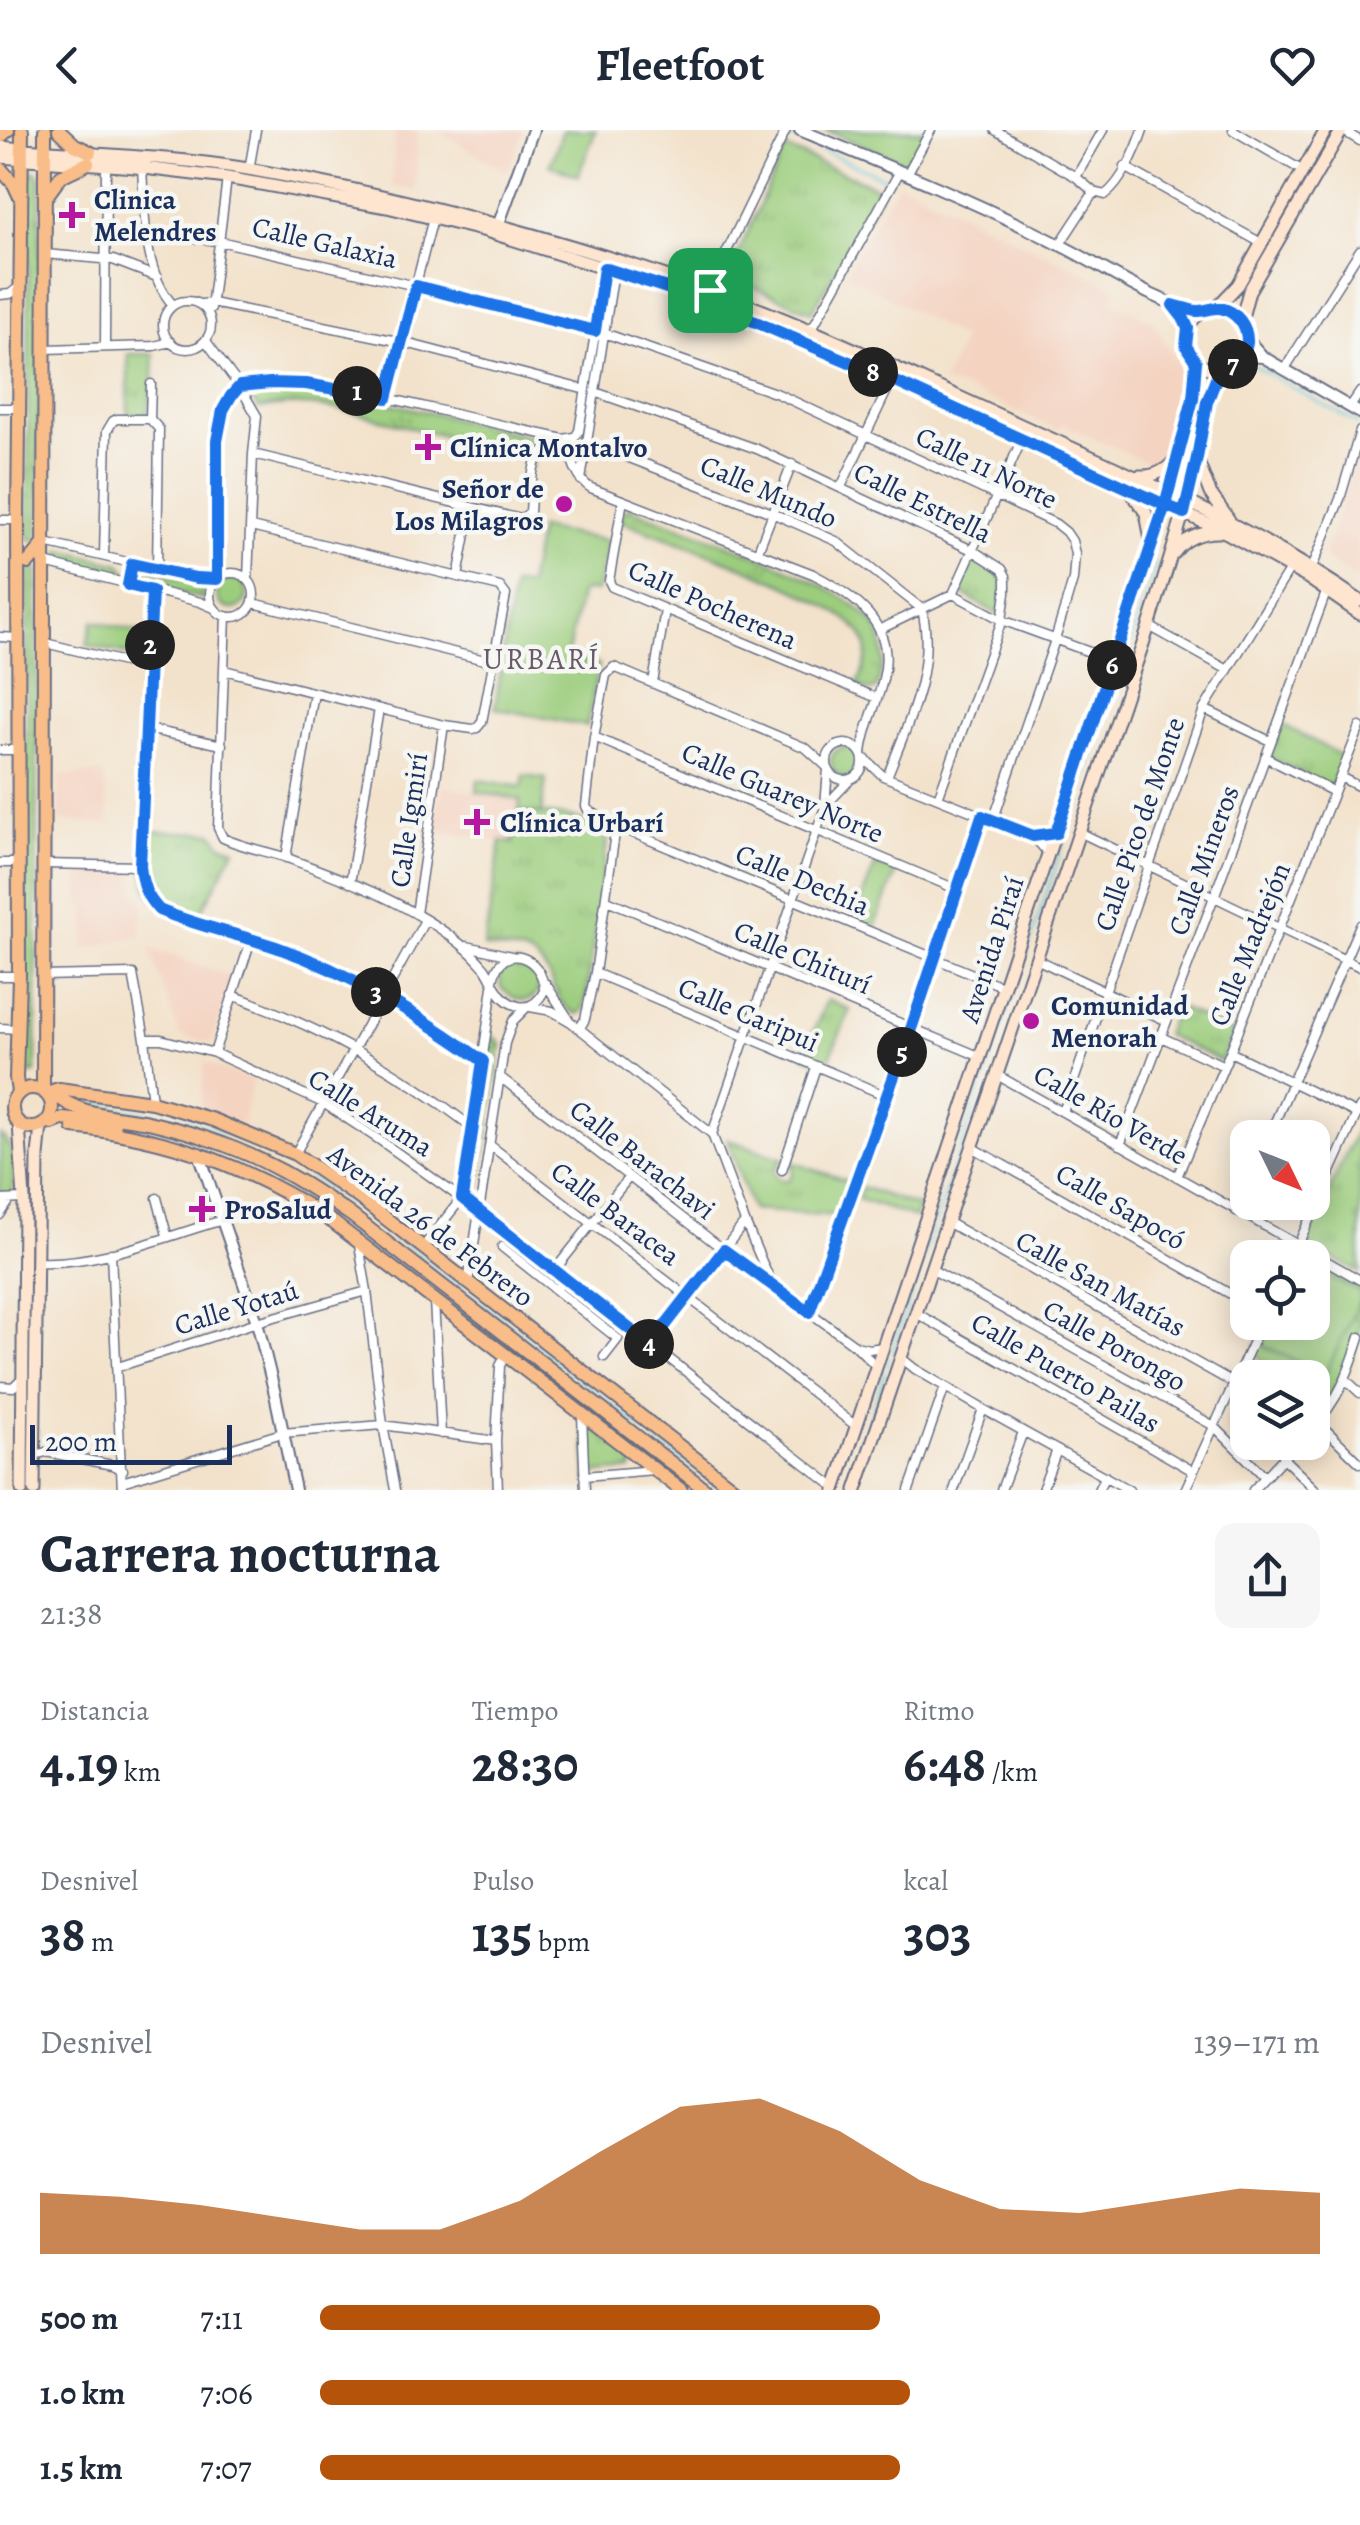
<!DOCTYPE html>
<html lang="es">
<meta charset="utf-8">
<style>
:root{--surface:#fff;--page:#f6f6f7;--text:#1f2937;--muted:#747a83;--accent:#b45309}
body{margin:0;font-family:Alegreya,serif;background:var(--page);color:var(--text);height:100vh;display:flex;flex-direction:column;font-size:38px;white-space:nowrap}
*{box-sizing:border-box;margin:0}
p{font-size:32px;color:var(--muted)}
.icon{flex:none;width:55px;height:55px;fill:none;stroke:currentColor;stroke-width:2;stroke-linecap:round;stroke-linejoin:round}
.map{position:relative;height:1360px;overflow:hidden}
.drawer{display:flex;flex-direction:column;background:var(--surface);flex:1}
.drawer>*{flex:none}
.needle{width:65px;rotate:133deg}
.tools{position:absolute;left:1230px;top:990px;display:grid;gap:20px}
.tools a{display:grid;place-items:center;width:100px;height:100px;border-radius:20px;background:var(--surface);box-shadow:0 5px 25px #0003;font-size:50px}
.scale{position:absolute;left:30px;bottom:25px;width:202px;box-sizing:border-box;padding-left:10px;border:5px solid #1b2f5e;border-top:0;font-size:28px;line-height:35px;white-space:nowrap;color:#1b2f5e;-webkit-text-stroke:8px #f6f6f2;paint-order:stroke}
.pin{position:absolute;display:grid;place-items:center;width:85px;height:85px;color:#fff;margin:-42px;border-radius:20px;box-shadow:0 5px 15px #0006}
.km{position:absolute;width:50px;height:50px;margin:-25px;border-radius:50%;background:#222;color:#fff;font-size:28px;line-height:50px;text-align:center}
.round{display:grid;place-items:center;flex:none;width:105px;height:105px;border-radius:20px;background:var(--page)}
.summary{display:flex;align-items:center;justify-content:space-between;height:170px;padding:0 40px}
h1{font-size:55px;font-weight:600;line-height:75px}
.stats{display:grid;grid-template-columns:repeat(3,1fr);gap:15px;height:170px;padding:10px 40px}
.stats div{display:grid;align-content:center}
.stats b{font-size:50px;font-weight:600}
.stats small{font-size:28px;font-weight:400}
.stats p{font-size:28px}
.chart{height:280px;padding:20px 40px}
.chart p{display:flex;justify-content:space-between}
.chart svg{width:100%;height:180px;margin-top:10px;fill:var(--accent);opacity:.7}
ul{padding:0 40px;list-style:none;font-size:32px}
li{display:grid;grid-template-columns:160px 120px 1fr;align-items:center;height:75px}
li i{height:25px;border-radius:12px;background:var(--accent)}
header{display:flex;justify-content:space-between;align-items:center;height:130px;padding:0 40px;background:var(--surface);font-size:45px;font-weight:600}
.map>svg:first-child{display:block}
.built{fill:#f4d3c1}
.grass{fill:url(#grass-tufts);stroke:#5c7e6e;stroke-width:2.5}
.pitch{fill:#9ccd7d;stroke:#5c7e6e;stroke-width:2.5}
.lines{fill:none;stroke-linecap:round;stroke-linejoin:round}
.stream{stroke:#61c8de;stroke-width:2.5}
.minor-casing{stroke:#676e84;stroke-width:11}
.tertiary-casing{stroke:#676e84;stroke-width:14}
.secondary-casing{stroke:#676e84;stroke-width:15}
.primary-casing{stroke:#676e84;stroke-width:16}
.minor{stroke:#fff;stroke-width:8}
.tertiary{stroke:#fff;stroke-width:10}
.secondary{stroke:#fde5d0;stroke-width:11}
.primary{stroke:#f9bd89;stroke-width:12}
.route-casing{stroke:#fff;stroke-width:20}
.route{stroke:#1a73e8;stroke-width:12}
.poi-dot{fill:#b5179e;stroke:#f6f6f2;stroke-width:4}
.labels{text-anchor:middle;stroke-width:9;stroke-linejoin:round;paint-order:stroke}
.poi-label{font-size:28px;font-weight:bold;fill:#1b2f5e;stroke:#f6f6f2;text-anchor:start}
.street-label{font-size:28px;fill:#1b2f5e;stroke:#f6f6f2}
.neighbourhood-label{font-size:30px;letter-spacing:2.5px;fill:#665a6b;stroke:#f6f6f2}
</style>
<header><svg class="icon" aria-label="back" viewBox="0 0 24 24"><path d="M15 5l-7 7 7 7"/></svg>Fleetfoot<svg class="icon" aria-label="heart" viewBox="0 0 24 24"><path d="M12 20l-8-8c-3-5 5-10 8-4 3-6 11-1 8 4z"/></svg></header>
<div class="map">
<svg width="1360" height="1360" viewBox="0 0 1360 1360">
<defs>
<pattern id="grass-tufts" width="24" height="20" patternUnits="userSpaceOnUse" patternTransform="scale(2.5)"><rect width="24" height="20" fill="#9ccd7d"/><path d="M3 7l-1-3M5 7V3M7 7l1-3M15 17l-1-3M17 17v-4M19 17l1-3" fill="none" stroke="#86b06e"/></pattern>
</defs>
<rect width="100%" height="100%" fill="#f6f6f2"/>
<filter id="ink" filterUnits="userSpaceOnUse"><feTurbulence type="fractalNoise" baseFrequency=".01" numOctaves="2"/><feDisplacementMap in="SourceGraphic" scale="20" xChannelSelector="R" yChannelSelector="G"/><feConvolveMatrix kernelMatrix="1 2 1 2 8 2 1 2 1" color-interpolation-filters="sRGB"/></filter>
<filter id="wash" filterUnits="userSpaceOnUse"><feTurbulence type="fractalNoise" baseFrequency=".0048" numOctaves="4" result="noise"/><feDisplacementMap in="SourceGraphic" scale="40" xChannelSelector="R" yChannelSelector="G"/><feGaussianBlur stdDeviation="2.25" result="paint"/><feColorMatrix in="noise" values="0 0 0 0 0 0 0 0 0 0 0 0 0 0 0 0 0 1.4 0 .05"/><feComposite in="paint" operator="in"/></filter>
<g filter="url(#wash)">
<rect width="100%" height="100%" fill="#f3e2cb"/>
<!-- built -->
<path class="built" d="M395,0H418L416,60L392,56Z
M436,0H524L508,42Z
M898,52L1117,159L1111,171L1152,191L1187,248L1188,259L1161,333L1153,335L1061,294L1059,300L964,258L941,254L963,209L846,143Z
M1360,312V452L1323,427L1349,353Z
M103,643L110,695L59,690V646Z
M442,656L521,670L513,714L434,700Z
M80,741L132,742L134,759L145,775L140,797L142,805L84,819L86,776L79,775Z
M149,818L233,847L211,913L180,906Z
M204,932L253,950L241,995L201,981Z
M1256,1224L1279,1247L1248,1248V1312L1287,1313L1263,1338L1223,1298Z"/>
<!-- grass -->
<path class="grass" d="M787,19L876,57L879,65L812,182L728,146L783,23Z
M33,41L40,46L38,407L33,411L28,408L29,45Z
M128,224H154L153,252L147,285H128Z
M297,257L380,271L542,309L552,314L535,322L531,338L527,337L526,331L518,326C483,316 448,307 412,298C364,285 309,266 259,279L247,263L274,258Z
M629,378C683,399 852,451 877,499C887,517 883,540 876,559L870,561L857,556C864,540 872,521 862,505C837,465 670,410 621,391L622,383Z
M62,420L121,434L126,441L120,447L61,433L58,428Z
M974,425C1009,446 1005,446 999,485L959,462Z
M33,435L37,439L36,943H25L28,441L29,436Z
M143,440L206,455L203,465L204,469L139,454L135,446L139,441Z
M217 464a15 15 0 1 1 30 0a15 15 0 1 1-30 0Z
M1282,594L1343,627L1331,658L1269,627Z
M831 632a15 15 0 1 1 30 0a15 15 0 1 1-30 0Z
M519,681C548,685 587,684 608,705L585,875L582,881L577,884C551,874 556,841 533,827C519,819 500,820 484,817L501,711L513,713Z
M145,701L213,703L221,714L235,719L198,788C188,785 176,783 166,778C137,763 145,727 145,701Z
M876,733L897,741L874,799L853,790Z
M507,834H519L537,848L539,860C528,878 514,869 501,858L499,845Z
M827,870L850,880L827,934L804,925Z
M1176,876L1233,902L1221,931L1165,905Z
M493,908H496L501,914L478,1068L473,1071L466,1062L489,911Z
M1360,992V1143L1305,1114Z
M0,1005C19,1018 13,1041 13,1062L10,1065H0Z
M727,1009L783,1029L774,1040C775,1047 781,1051 788,1050L793,1043L792,1032L851,1052L840,1086L752,1080Z
M862,1057L919,1077L915,1088L858,1069Z
M1313,1129L1360,1155C1360,1169 1360,1184 1360,1197C1354,1229 1338,1261 1318,1286L1313,1281L1312,1248L1279,1247L1254,1222L1267,1193L1312,1192Z
M590,1295L636,1330L631,1340L587,1344L585,1301Z"/>
<!-- pitch -->
<path class="pitch" d="M563,0H596L578,46L550,35Z
M825,0H927L908,34Z
M539,398L608,411L597,461H584L580,464L567,528L599,535L587,596L495,578L513,455H528Z
M93,491L144,503L138,527L87,515Z
M524,646L546,649L541,684L519,681L520,670L477,662L478,650L522,657Z
M1313,1140L1360,1162V1170L1325,1245L1262,1215L1273,1193L1312,1192Z"/>
<g class="lines">
<!-- stream -->
<path class="stream" d="M776,0L889,50
M1249,150L1335,0
M1247,232L1360,295
M1009,875L1157,433
M85,973L184,989L237,1008L301,1039L392,1104L721,1360
M892,1221L1007,880
M887,1236L889,1228
M846,1360L885,1242"/>
</g>
</g>
<g filter="url(#ink)">
<g class="lines">
<defs>
<path id="minor" d="M995,0L1076,47L1094,62L1105,65C1122,52 1136,21 1143,0
M1233,0L1303,41
M1342,0L1360,11
M1125,37L1263,114
M142,38C145,82 142,140 173,175
M249,40L256,0
M907,44L931,0
M1076,47L1103,0
M147,104L219,111L416,156L595,201
M1060,114L1094,62
M45,124L113,130L157,147
M606,137L579,301L569,316C572,332 576,349 591,358L813,444C855,466 897,495 883,549C877,575 864,598 862,624
M707,162L786,0
M0,165L10,164L19,157
M163 195a24 24 0 1 1 48 0a24 24 0 1 1-48 0Z
M201,174L212,173L402,212L586,260
M211,178L227,48
M807,199L814,195L900,41
M604,203L778,264L997,366L1056,394L1066,402L1072,411L1075,424L1073,450L1055,510L993,691
M206,211L240,257L257,286L253,324L248,449
M105,217L106,35
M44,219L154,216L171,212
M1284,240L1360,120
M240,257C307,248 369,263 434,279C477,290 521,299 564,309L574,307
M595,262L757,319L972,420L1002,439L1006,446V463L1002,490L938,668
M387,267L433,88
M1350,277L1360,262
M0,278H19
M150,289L151,254
M588,312L772,383L836,411L922,479C936,539 908,593 887,647
M253,324L521,389L530,382C533,346 527,302 578,324L586,318
M581,350L614,141L612,138
M841,357L892,250
M623,370L609,451L612,457L877,568
M0,390H18
M45,413L196,448L217,449
M758,421L792,334
M104,426L107,301L113,291L117,289H150L159,299L157,440
M45,433L200,472L214,478
M1312,438L1340,369L1360,301
M210 465a22 22 0 1 1 44 0a22 22 0 1 1-44 0Z
M458,447L471,377
M217,448L218,296L227,273L240,257
M153,461L140,736C141,753 146,773 162,782C173,788 187,791 199,794C224,802 249,808 273,816C349,841 419,885 483,931
M953,464L1002,490L1114,531
M253,473L493,532
M226,486L218,698L223,708C244,718 268,721 290,729C349,751 414,775 463,816C471,822 478,830 485,838C490,845 492,851 496,858C509,879 532,885 544,861C544,826 501,810 493,850
M1149,496L1228,540
M881,499L953,464L1022,309
M0,507L19,508
M45,513L149,538
M224,540L444,595L473,599L477,598L482,592L506,465L500,457L251,397
M653,553L665,480
M1204,579L1270,611
M147,599L222,615
M594,607L956,759
M827 632a18 18 0 1 1 36 0a18 18 0 1 1-36 0Z
M0,620H19
M863,627L883,646L1033,706L1048,723
M1265,627L1334,662
M827,637L806,618L614,537L606,545L594,607L586,676L588,680L616,696L1004,857
M1340,647L1360,657
M828,673L849,651
M1079,702L1360,837
M286,728L314,563
M0,733H20
M43,734L140,736
M350,753L379,579
M607,770L981,927
M416,784L444,595
M467,816L511,826
M1036,829L1167,891
M595,843L887,966
M0,846H19
M42,846L133,844L145,909L152,972
M546,854L568,888
M232,865C322,898 396,939 472,997
M530,877L552,881L571,892L712,1004L745,1092L766,1141L773,1153
M0,898L18,899
M580,898L585,889L595,843L616,696
M1161,907L1224,936
M145,909H161L214,923L323,973L381,1011L480,1082L836,1358
M1230,922L1357,984
M214,923L251,810
M997,945L1360,1150
M500,947L724,1120L856,1216L876,1236
M1063,982L1204,579L1291,437
M712,1004L825,677L828,639
M1268,1008L1360,795
M1120,1015L1214,767L1327,460
M491,1016L856,1296
M972,1017L1248,1174
M295,1024C338,946 383,869 425,790
M782,1040L816,937
M1177,1047L1230,922L1360,597
M157,1068L167,1105
M0,1070L24,1069
M1236,1081L1248,1054
M0,1085L10,1070
M947,1092L1233,1253
M359,1115L367,1161L383,1295L395,1360
M423,1117L462,1068L493,857
M502,1117L556,1160L565,1149
M111,1123L122,1360
M1292,1128L1360,977
M37,1132C99,1135 163,1107 223,1090
M931,1139L1214,1296L1265,1347
M554,1141L629,1047
M468,1153L505,913L513,891L526,878
M556,1160L618,1209L604,1227
M434,1170L441,1304
M809,1182L911,896L982,686
M916,1183L1193,1341
M650,1215L745,1092
M856,1216L869,1219L883,1217
M900,1227L915,1239L983,1279L1129,1360
M118,1237L257,1192L367,1161
M1346,1250L1360,1263
M0,1256L13,1257L22,1248
M582,1285L585,1360
M1318,1292L1360,1333
M1312,1298C1339,1271 1349,1241 1360,1207
M35,1325L46,1322L112,1335L123,1340
M1283,1328L1316,1360
M584,1346L654,1340
M122,1352L282,1303L383,1295L496,1311
M498,1360L496,1311L500,1236L505,1226
M909,1360L945,1257
M954,1360L983,1279
M1001,1360L1023,1302
M1042,1360L1057,1320
M1098,1360L1105,1346
M1185,1360L1262,1192
M1253,1360L1298,1312"/>
<path id="tertiary" d="M800,0C888,36 977,72 1062,116C1102,136 1158,175 1202,182
M499,93L533,0
M1174,175L1188,197
M1247,209L1263,227L1360,283
M1242,225L1262,227
M199,1023L257,1192L275,1264L295,1360"/>
<path id="secondary" d="M0,17C82,25 166,25 248,39C407,67 555,107 707,160C811,196 911,246 1012,291C1131,345 1253,396 1360,471
M0,27L135,37L227,48L387,77L486,101L692,166L892,250L1227,403L1308,448L1360,484
M1216,178L1238,155L1326,0
M1186 209a30 30 0 1 1 60 0a30 30 0 1 1-60 0Z
M1241,191L1249,161L1342,0
M1198,332L1210,363L1229,390
M1139,346C1154,347 1165,342 1175,330
M1129,359L1146,383L1151,410
M1174,423C1185,408 1200,402 1218,402
M19,994L24,1069L22,1360
M34,1360L38,1026L41,996
M835,1360L1169,363L1193,269L1196,232
M856,1360L1149,496C1164,449 1179,402 1191,353C1200,315 1203,275 1220,239"/>
<path id="primary" d="M59,0L75,15L90,22
M0,7L8,0
M0,38L14,54L21,69
M45,68L61,46L88,33
M28,433L45,413
M12 978a20 20 0 1 1 40 0a20 20 0 1 1-40 0Z
M43,961L45,0
M18,962L16,948L19,846L18,390L22,0
M46,963L59,959L152,972L213,990L295,1024L358,1067L736,1360
M54,963C76,986 118,986 148,992C169,997 189,1002 208,1009C263,1027 304,1052 351,1085L706,1360
M52,993L62,989L114,994
M73,997C171,1007 254,1038 334,1093L681,1360"/>
</defs>
<!-- minor casing -->
<use href="#minor" class="minor-casing"/>
<!-- tertiary casing -->
<use href="#tertiary" class="tertiary-casing"/>
<!-- secondary casing -->
<use href="#secondary" class="secondary-casing"/>
<!-- primary casing -->
<use href="#primary" class="primary-casing"/>
<!-- minor -->
<use href="#minor" class="minor"/>
<!-- tertiary -->
<use href="#tertiary" class="tertiary"/>
<!-- secondary -->
<use href="#secondary" class="secondary"/>
<!-- primary -->
<use href="#primary" class="primary"/>
</g>
</g>
<g class="lines" filter="url(#ink)">
<defs>
<path id="route" d="M710,160L701,165L692,166L604,138L595,201L416,156L387,268L306,254L270,253L240,256L231,266L223,280L217,311V449L196,448L132,434L128,455L152,461L140,736C142,755 146,766 159,780C197,796 237,804 276,817C351,843 419,885 483,931L462,1068L650,1215L724,1120L809,1182L912,896L982,686L1033,706L1056,703L1165,375L1193,269L1196,232L1186,216L1188,198L1184,189L1173,175C1181,177 1189,180 1197,181C1205,182 1211,177 1220,178C1236,181 1248,196 1247,213C1245,227 1233,235 1220,239L1207,272L1197,328L1184,383L1165,375L896,252L718,176L712,169L710,160"/>
</defs>
<!-- route casing -->
<use href="#route" class="route-casing"/>
<!-- route -->
<use href="#route" class="route"/>
</g>
<!-- markers -->
<g class="poi-dot">
<path d="M67 70h10v10h10v10h-10v10h-10v-10h-10v-10h10z"/>
<path d="M423 302h10v10h10v10h-10v10h-10v-10h-10v-10h10z"/>
<circle cx="564" cy="374" r="10"/>
<path d="M472 677h10v10h10v10h-10v10h-10v-10h-10v-10h10z"/>
<circle cx="1031" cy="891" r="10"/>
<path d="M197 1064h10v10h10v10h-10v10h-10v-10h-10v-10h10z"/>
</g>
<g class="labels">
<!-- poi labels -->
<g class="poi-label">
<text x="94" y="79">Clinica<tspan x="94" dy="32">Melendres</tspan></text>
<text x="450" y="327">Clínica Montalvo</text>
<text x="544" y="368" text-anchor="end">Señor de<tspan x="544" dy="32">Los Milagros</tspan></text>
<text x="500" y="702">Clínica Urbarí</text>
<text x="1051" y="885">Comunidad<tspan x="1051" dy="32">Menorah</tspan></text>
<text x="224" y="1089">ProSalud</text>
</g>
<!-- street labels -->
<g class="street-label">
<text transform="translate(325 112) rotate(13)" y="10">Calle Galaxia</text>
<text transform="translate(987 337) rotate(26)" y="10">Calle 11 Norte</text>
<text transform="translate(769 361) rotate(23)" y="10">Calle Mundo</text>
<text transform="translate(923 372) rotate(26)" y="10">Calle Estrella</text>
<text transform="translate(713 474) rotate(24)" y="10">Calle Pocherena</text>
<text transform="translate(783 662) rotate(23)" y="10">Calle Guarey Norte</text>
<text transform="translate(408 690) rotate(-82)" y="10">Calle Igmirí</text>
<text transform="translate(1139 694) rotate(-71)" y="10">Calle Pico de Monte</text>
<text transform="translate(1203 730) rotate(-70)" y="10">Calle Mineros</text>
<text transform="translate(803 749) rotate(23)" y="10">Calle Dechia</text>
<text transform="translate(1249 814) rotate(-68)" y="10">Calle Madrejón</text>
<text transform="translate(991 819) rotate(-72)" y="10">Avenida Piraí</text>
<text transform="translate(803 827) rotate(23)" y="10">Calle Chiturí</text>
<text transform="translate(749 884) rotate(23)" y="10">Calle Caripui</text>
<text transform="translate(371 982) rotate(32)" y="10">Calle Aruma</text>
<text transform="translate(1111 984) rotate(30)" y="10">Calle Río Verde</text>
<text transform="translate(643 1029) rotate(38)" y="10">Calle Barachavi</text>
<text transform="translate(1121 1076) rotate(30)" y="10">Calle Sapocó</text>
<text transform="translate(616 1083) rotate(37)" y="10">Calle Baracea</text>
<text transform="translate(431 1095) rotate(37)" y="10">Avenida 26 de Febrero</text>
<text transform="translate(1101 1153) rotate(29)" y="10">Calle San Matías</text>
<text transform="translate(236 1177) rotate(-17)" y="10">Calle Yotaú</text>
<text transform="translate(1115 1215) rotate(29)" y="10">Calle Porongo</text>
<text transform="translate(1066 1242) rotate(30)" y="10">Calle Puerto Pailas</text>
</g>
<!-- neighbourhood labels -->
<g class="neighbourhood-label">
<text x="542" y="539">URBARÍ</text>
</g>
</g>
</svg>
<div class="tools">
<a><svg class="needle" viewBox="-14 -14 28 28"><path d="M0-13l5 13h-10z" fill="#e53935"/><path d="M0 13l5-13h-10z" fill="#747a83"/></svg></a>
<a><svg class="icon" aria-label="locate" viewBox="0 0 24 24"><circle cx="12" cy="12" r="6"/><path d="M12 2v4M12 18v4M2 12h4M18 12h4"/></svg></a>
<a><svg class="icon" aria-label="layers" viewBox="0 0 24 24"><path d="M12 4l9 5-9 5-9-5zM3 14l9 5 9-5"/></svg></a>
</div>
<div class="scale">200 m</div>
<div class="pin" style="left:710px;top:160px;background:#1e9e55"><svg class="icon" aria-label="arrive" viewBox="0 0 24 24"><path d="M6 21V4h12l-3 4 3 4H6"/></svg></div>
<b class="km" style="left:357px;top:261px">1</b>
<b class="km" style="left:150px;top:515px">2</b>
<b class="km" style="left:376px;top:862px">3</b>
<b class="km" style="left:649px;top:1214px">4</b>
<b class="km" style="left:902px;top:922px">5</b>
<b class="km" style="left:1112px;top:535px">6</b>
<b class="km" style="left:1233px;top:234px">7</b>
<b class="km" style="left:873px;top:242px">8</b>
</div>
<section class="drawer">
<div class="summary"><div><h1>Carrera nocturna</h1><p>21:38</p></div><a class="round"><svg class="icon" aria-label="share" viewBox="0 0 24 24"><path d="M12 15V3M7 8l5-5 5 5M5 13v7h14v-7"/></svg></a></div>
<div class="stats">
<div><p>Distancia</p><b>4.19<small> km</small></b></div>
<div><p>Tiempo</p><b>28:30</b></div>
<div><p>Ritmo</p><b>6:48<small> /km</small></b></div>
</div>
<div class="stats">
<div><p>Desnivel</p><b>38<small> m</small></b></div>
<div><p>Pulso</p><b>135<small> bpm</small></b></div>
<div><p>kcal</p><b>303</b></div>
</div>
<div class="chart"><p><span>Desnivel</span>139–171 m</p>
<svg viewBox="0 0 160 44" preserveAspectRatio="none"><path d="M0 44V29L10 30L20 32L30 35L40 38L50 38L60 31L70 19L80 8L90 6L100 14L110 26L120 33L130 34L140 31L150 28L160 29V44z"/></svg>
</div>
<ul>
<li><b>500 m</b>7:11<i style="width:56%"></i></li>
<li><b>1.0 km</b>7:06<i style="width:59%"></i></li>
<li><b>1.5 km</b>7:07<i style="width:58%"></i></li>
</ul>
</section>
